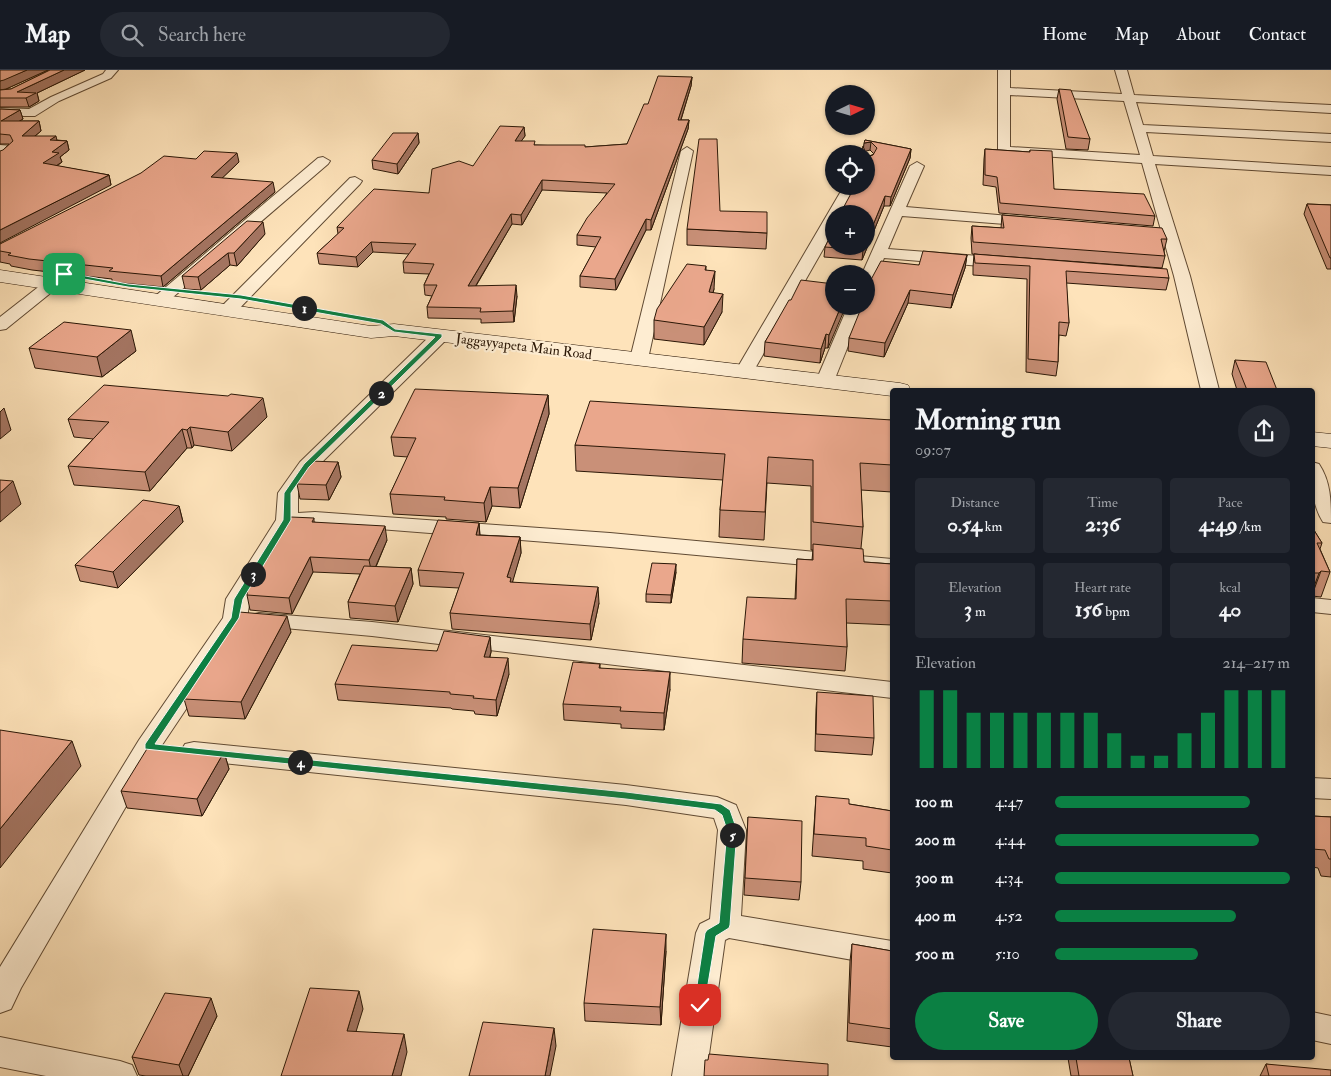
<!DOCTYPE html>
<meta charset="utf-8">
<style>
:root{--surface:#171b24;--page:#242831;--text:#f1f3f6;--muted:#9ea1a6;--line:#363941;--accent:#0b8043}
body{margin:0;font-family:"IM FELL Double Pica",serif;background:var(--page);color:var(--text);height:100vh;display:flex;flex-direction:column;font-size:19px;white-space:nowrap}
*{box-sizing:border-box;margin:0}
p{font-size:16px;color:var(--muted)}
.icon{flex:none;width:28px;height:28px;fill:none;stroke:currentColor;stroke-width:2;stroke-linecap:round;stroke-linejoin:round}
.map{position:relative;flex:1;overflow:hidden}
.sheet{position:absolute;left:890px;top:318px;width:425px;height:672px;display:flex;flex-direction:column;background:var(--surface);border-radius:5px;box-shadow:0 1px 4px #0004}
.sheet>*{flex:none}
.needle{width:32px;rotate:85deg}
.fabs{position:absolute;left:825px;top:15px;display:grid;gap:10px}
.fabs a{display:grid;place-items:center;width:50px;height:50px;border-radius:50%;background:var(--surface);box-shadow:0 1px 4px #0004;font-size:25px}
.pin{position:absolute;display:grid;place-items:center;width:42px;height:42px;color:#fff;margin:-21px;border-radius:10px;box-shadow:0 2px 8px #0006}
.km{position:absolute;width:25px;height:25px;margin:-12px;border-radius:50%;background:#222;color:#fff;font-size:14px;line-height:25px;text-align:center}
.round{display:grid;place-items:center;flex:none;width:52px;height:52px;border-radius:26px;background:var(--page)}
.summary{display:flex;align-items:center;justify-content:space-between;height:85px;padding:0 25px}
h1{font-size:28px;font-weight:800;line-height:38px}
.figures{display:grid;grid-template-columns:repeat(3,1fr);gap:8px;height:85px;padding:5px 25px}
.figures div{display:grid;align-content:center;border-radius:5px;background:var(--page);text-align:center}
.figures b{font-size:21px;font-weight:800}
.figures small{font-size:14px;font-weight:400}
.figures p{font-size:14px}
.chart{height:140px;padding:10px 25px}
.chart p{display:flex;justify-content:space-between}
.chart svg{width:100%;height:90px;margin-top:5px;stroke:var(--accent);stroke-width:6}
.cta{display:flex;gap:10px;margin-top:auto;padding:10px 25px}
.cta a{flex:1;height:58px;border-radius:30px;background:var(--accent);color:#fff;font-size:20px;font-weight:800;line-height:58px;text-align:center}
.cta a+a{background:var(--page);color:var(--text)}
ul{padding:0 25px;list-style:none;font-size:16px}
li{display:grid;grid-template-columns:80px 60px 1fr;align-items:center;height:38px}
li i{height:12px;border-radius:6px;background:var(--accent)}
header{display:flex;align-items:center;gap:30px;box-sizing:border-box;height:70px;padding:0 25px;background:var(--surface);border-bottom:1px solid var(--line)}
header strong{font-size:24px}
nav{display:flex;gap:28px;margin-inline-start:auto;font-size:18px}
.search{width:350px;height:45px;background:var(--page);display:flex;align-items:center;gap:12px;box-sizing:border-box;padding:0 18px;border-radius:28px;color:var(--muted);font-size:19px}
.map>svg:first-child{display:block}
.lines{fill:none;stroke-linecap:round;stroke-linejoin:round}
.street-casing{stroke:#604a33;stroke-width:2}
.secondary-casing{stroke:#2b1706;stroke-width:1}
.street{fill:#feedd2;fill-rule:evenodd}
.secondary{fill:#feedd2;fill-rule:evenodd}
.wall{fill:#c99078;stroke:#2b1706}
.shaded-wall{fill:#a47562;stroke:#2b1706}
.building{fill:#eaa78c;stroke:#2b1706}
.route{fill:#0b8043;stroke:#fff}
.labels{text-anchor:middle;stroke-width:4.5;stroke-linejoin:round;paint-order:stroke}
.far-street-label{font-size:14px;fill:#2b1706;stroke:#feedd2}
</style>
<header>
<strong>Map</strong>
<div class="search"><svg class="icon" aria-label="search" viewBox="0 0 24 24"><circle cx="10" cy="10" r="6"/><path d="M15 15l6 6"/></svg>Search here</div>
<nav><a>Home</a><a>Map</a><a>About</a><a>Contact</a></nav>
</header>
<div class="map">
<svg width="1331" height="1006" viewBox="0 0 1331 1006">
<rect width="100%" height="100%" fill="#fee3ba"/>
<filter id="stains"><feTurbulence type="fractalNoise" baseFrequency=".004" numOctaves="4"/><feColorMatrix values="0 0 0 0 .2 0 0 0 0 .09 0 0 0 0 .02 0 0 0 .5 -.17"/></filter>
<radialGradient id="worn" r=".72"><stop offset=".6" stop-color="#630" stop-opacity="0"/><stop offset="1" stop-color="#630" stop-opacity=".3"/></radialGradient>
<g class="lines">
<defs>
<path id="street" d="M106,0H118L111,8L59,31L35,46H0V38L29,39L51,27L103,4Z
M998,0H1010V18L1122,24L1115,0H1127L1134,25L1331,35V43L1136,32L1143,55L1331,64V72L1146,62L1153,86L1331,97V105L1155,94L1190,206L1219,320H1201L1174,206L1142,93L999,83L998,80ZM1010,25L1124,31L1140,85L1010,77Z
M0,75L13,76L14,79L5,88L0,89Z
M687,77L693,81L648,289L645,293L639,294L633,293L630,289L681,81Z
M323,87L330,91L328,94L165,234H153L151,231L153,228L318,88Z
M917,92L924,96L906,137L1032,148L1037,149L1039,152L1037,155L1032,156L902,146L888,179L1005,188L1010,190L1013,193L1010,196L1005,198L884,188L874,212L872,215L866,217V204H862L910,96Z
M355,107L362,111L360,114L233,245H221L219,241L221,237L350,108Z
M844,116H858L842,144H834V160L753,302L750,306L744,307L738,306L735,302Z
M52,209L58,211L60,214L58,217L6,259L0,260V247L46,211Z
M848,236H864L834,311L831,315L825,316L819,315L816,311Z
M440,261L446,262L449,266L446,270L314,400L298,423V443L315,442L610,463L892,489V503L610,477L315,454L294,456L250,529L247,548L158,681L21,918L11,939L0,943V897L139,670L223,548L226,529L276,450L278,423L300,392L434,262Z
M1312,392L1319,394C1331,412 1331,432 1331,453L1323,452C1311,433 1312,413 1312,392Z
M1312,528L1331,530V544L1312,542Z
M259,543L372,552L892,612V628L372,566L251,555L247,550L251,545Z
M194,672L626,715L717,727L736,735L746,760L741,846L892,871V897L729,868L725,870L706,1006H672L696,863L700,854L710,849L718,760L714,748L626,735L194,690L185,688L181,681L185,674Z
M1312,708L1331,709V729L1312,728Z
M1312,942L1331,946V974L1312,970Z
M0,967L120,991L132,995L137,1006H46L0,997Z"/>
<path id="secondary" d="M0,200L371,256L394,254L900,313L908,315L911,320H892V326L394,266L371,268L0,212Z
M1312,362L1331,364V378L1312,376Z"/>
</defs>
<!-- street casing -->
<use href="#street" class="street-casing"/>
<!-- secondary casing -->
<use href="#secondary" class="secondary-casing"/>
<!-- street -->
<use href="#street" class="street"/>
<!-- secondary -->
<use href="#secondary" class="secondary"/>
</g>
<!-- wall -->
<path class="wall" d="M0,0H48L6,19H11L50,0H85L37,23L39,31L29,37H0Z
M692,7L691,16L681,50H689L688,59L651,160H646L616,220L580,217V206L596,177L577,175V165L607,123L542,120L522,155L512,154L476,216L517,226L514,252L481,253V249L428,248L427,237L432,226L425,225L424,215L429,204L404,203L403,192L409,184L373,182L358,197L319,194L317,183L338,164L337,157L429,123L473,96L524,57L525,66L521,71L535,75L585,77L627,74L648,34Z
M1059,19L1090,69L1088,80L1066,79L1057,29Z
M0,39L20,40L23,49L19,51H39L41,61L35,66L57,70L67,71L69,80L60,87L62,92L57,96L109,105L111,115L3,80L9,74H0Z
M418,63L419,73L398,104L373,99L372,90Z
M865,70L911,79L910,88L890,136H884L862,190L824,187L825,177L866,116L867,87L874,84L870,80L864,77Z
M985,79L1030,82V80L1054,119L1155,146L1153,156L999,143L996,117L983,115L984,89Z
M239,92L222,108L275,122L163,217L112,212V209L32,200L11,196L10,194L0,192V174Z
M1307,134L1331,135V199H1327L1304,144Z
M1002,145L1167,169L1164,181L1165,186L1162,198L972,184L971,168L972,156L1001,158Z
M687,159L767,163L766,179L687,175Z
M265,164L237,196L230,195L201,220L185,219L182,206Z
M974,184L1169,208L1166,220L1066,213L1069,253L1066,266L1059,265L1058,292L1056,306L1026,302L1027,209L973,205V197Z
M967,185L965,198L951,238L908,233L884,287L848,281L849,268L866,236V217L919,195Z
M706,196V200L714,219L713,223L722,242L704,275L654,269V250Z
M834,214L828,278H825L820,293L764,286L765,272L791,230Z
M29,278L136,281L102,307L35,298Z
M1235,290L1277,320H1237L1232,304Z
M548,325L549,344L520,438L492,436L486,452L446,449V447L393,444L390,424L408,387L394,386L391,367Z
M267,347L232,381L194,375L192,378H187L150,421L74,415L68,396L93,369L74,367L68,349Z
M892,350V422L861,420L863,457L861,478L864,492L892,494V555L846,553L847,577L845,601L742,593L743,569L795,529L797,489L812,490L813,480H811V416L767,413L764,470L719,467L720,440L723,410L576,401L575,375Z
M338,392L341,407L329,430L300,429L297,414Z
M179,436L183,452L118,518L80,511L75,495Z
M314,448V452L387,470L376,497L411,498L413,514L398,552L350,548L348,532L360,504L313,502L292,544L250,540L247,525L267,489Z
M479,453L480,465L520,467L521,483L512,512L599,533L591,570L452,559L450,543L459,518L420,516L418,500Z
M1312,457L1322,473L1320,479L1330,502L1321,527L1312,526Z
M676,502L671,533L646,532V524Z
M291,562L245,649L189,646L184,629Z
M490,567L491,582L490,587L509,604L497,646L475,644L474,641L452,639L451,638L338,630L335,614L437,581Z
M600,594V598L670,619L664,660L621,658V654L564,650L563,634Z
M817,622L874,668L872,685L815,681L816,639Z
M224,682L229,699L202,746L127,738L121,721Z
M816,726L849,734L892,741V803L863,799V791L812,786Z
M1312,746L1331,747V807L1321,806L1318,798L1312,797Z
M748,747L801,812L799,830L744,825Z
M852,874L892,881V977L847,971L850,891Z
M666,881L661,955L585,951L584,933Z
M217,946L188,1006H146L139,1005L132,987Z
M1068,988H1129L1133,1006H1071Z
M1266,994L1331,1006H1260Z"/>
<!-- shaded-wall -->
<path class="shaded-wall" d="M27,0H48L6,19L0,20V11Z
M64,0H85L37,23L39,31L29,37L26,28L17,22Z
M692,7L691,16L678,59V50Z
M20,40L23,49L4,60L1,51Z
M689,50L688,59L651,160V150Z
M39,51L41,61L24,75L22,66Z
M524,57L525,66L515,80V71Z
M418,63L419,73L398,104L397,94Z
M56,66L58,75L50,70Z
M67,71L69,80L60,87L62,92L45,103L43,93L52,82Z
M871,72L870,80L863,82L864,73Z
M911,79L910,88L890,136L891,127Z
M237,83L239,92L213,117L211,107Z
M109,105L111,115L0,173V160Z
M542,110V120L522,155L521,145Z
M273,112L275,122L163,217L161,206Z
M885,126L884,136L862,190L863,180L864,176H866V172Z
M511,144L512,154L469,227L468,216Z
M646,149V160L616,220L615,209Z
M263,152L265,164L237,196L234,183Z
M371,172L373,182L358,197L356,187Z
M228,183L230,195L201,220L198,207Z
M967,185L965,198L951,238L953,225Z
M715,201L714,219L708,240L709,222Z
M516,215L517,226L514,252L513,241Z
M910,220L908,233L884,287L885,273Z
M723,224L722,242L704,275V257Z
M841,236H846L828,278L829,265Z
M131,260L136,281L102,307L97,287Z
M826,264L825,278L820,293L821,279Z
M548,325L549,344L520,438L518,418Z
M263,328L267,347L232,381L228,362Z
M4,338L11,360L0,369V342Z
M190,357L194,375L192,378L187,360Z
M182,359L187,378L150,421L145,402Z
M338,392L341,407L329,430L326,415Z
M13,411L21,434L0,452V423Z
M490,417L492,436L486,452L484,433Z
M179,436L183,452L118,518L113,502Z
M479,453L480,469L476,465Z
M385,456L387,470L372,505L369,490Z
M520,467L521,483L512,514L507,507Z
M310,487L313,502L292,544L289,528Z
M676,494V502L671,533V525Z
M411,498L413,514L398,552L395,536Z
M1321,501L1312,525V522L1319,503Z
M598,517L599,533L591,570L590,554Z
M287,546L291,562L245,649L241,632Z
M490,567L491,582L485,602L484,587Z
M508,588L509,604L497,646L496,630Z
M670,602V619L664,660V643Z
M72,671L81,696L0,798V759Z
M224,682L229,699L202,746L197,729Z
M666,864V881L661,955L660,937Z
M359,921L363,939L351,978L347,961Z
M211,928L217,946L188,1006H183L179,995Z
M554,958L556,976L550,1006H545Z
M404,964L407,982L401,1006H392Z"/>
<!-- building -->
<path class="building" d="M0,0H27L4,10L0,11Z
M50,0H64L17,22L36,23L26,28H0V20L11,19Z
M658,6L692,7L678,50H689L651,150L646,149L615,209L580,206L601,167L577,165L587,148L615,114L542,110L521,145L511,144L468,216L516,215L513,241L480,242L481,238L427,237L437,215H424L434,194L403,192L416,174L371,172L356,187L317,183L344,158L337,157L374,119L429,123L432,99L459,91L473,96L500,56L524,57L515,71H535L534,75H585V77L627,74L644,34H648Z
M1059,19L1071,20L1090,69L1068,67Z
M0,39L20,40L1,51H39L22,66H56L50,70L67,71L52,82L59,83L43,93L109,105L0,160V81L3,80L13,71L10,65L0,64Z
M393,63H418L397,94L372,90Z
M699,69H717L720,141L767,142V163L687,159Z
M865,70L911,79L891,127L885,126L866,172V144H840L855,116H866V84L867,87L873,85L877,78L871,72L864,73Z
M863,76L866,84H861Z
M985,79L1030,82V80L1052,81L1054,119L1144,124L1155,146L1000,133L997,107L985,105Z
M204,81L237,83L211,107L273,112L161,206L109,201L113,198L29,189L8,185L11,183L0,181V174L141,103L164,86L196,89Z
M1307,134L1331,135V188H1330Z
M1002,145L1162,158L1167,169H1161L1165,186L973,172L972,156L1004,158Z
M247,151L263,152L234,183H228L198,207L182,206Z
M834,158V176H864L863,180L825,177Z
M923,181L967,185L953,225L910,220L885,273L849,268L862,236H866L867,223L866,217H867L881,191L919,195Z
M974,184L1167,199L1169,208L1066,201L1069,253L1059,252L1058,292L1028,289L1030,196L975,193Z
M687,194L706,196L705,200L715,201L709,222L723,224L704,257L654,250L657,239Z
M801,210L834,214V236H841L829,265L826,264L821,279L765,272L789,230H791Z
M64,252L131,260L97,287L29,278Z
M1235,290L1266,292L1277,320H1247Z
M104,315L228,326L231,324L263,328L228,362L190,357L187,360L182,359L145,402L68,396L109,352L68,349Z
M415,319L548,325L518,418L490,417L484,433L444,430L445,427L390,424L416,368L391,367Z
M590,331L892,350V395L860,393L863,457L813,452V390L768,387L765,442L720,440L725,384L575,375Z
M309,391L338,392L326,415L297,414Z
M0,410L13,411L0,423Z
M143,430L179,436L113,502L75,495Z
M291,447L314,448L312,452L385,456L369,490L310,487L289,528L247,525L248,515L264,489H267Z
M438,450L479,453L476,465L520,467L507,507L511,508L510,512L598,517L590,554L450,543L464,503L418,500Z
M1312,457L1322,473H1317L1330,502L1321,501L1319,503H1312Z
M813,474L863,479L864,492L892,494V531L846,529L847,577L743,569L747,527L796,529L797,489L813,490Z
M652,493L676,494L671,525L646,524Z
M364,496L411,498L395,536L348,532Z
M239,542L287,546L241,632L184,629L210,584Z
M444,561L490,567L484,587L508,588L496,630L473,628L474,626L450,624V622L335,614L352,575L437,581Z
M573,592L600,594L599,598L670,602L664,643L620,641L621,637L563,634Z
M817,622L873,626L874,668L816,664Z
M0,660L72,671L0,759Z
M150,674L224,682L197,729L121,721Z
M816,726L849,729V734L892,741V780L866,776V768L814,764Z
M1312,746L1331,747V789H1329L1325,780L1312,779Z
M748,747L802,751L801,812L745,808Z
M593,859L666,864L660,937L584,933Z
M852,874L892,881V959L849,953Z
M310,918L359,921L347,961L404,964L392,1006H281Z
M165,923L211,928L179,995L132,987Z
M483,952L554,958L545,1006H469Z
M709,984L828,994V1006H704L705,990H708Z
M1076,988H1129L1133,1006H1079Z
M1266,994L1331,1000V1006H1269Z"/>
<!-- route -->
<path class="route" d="M64,202L128,214L241,225L383,250L395,259L442,264V267L309,397L291,423V450L243,529L239,548L155,674L626,722L721,734L730,740L737,760L730,855L729,858L716,866L704,938H695L694,935L705,863L707,860L719,853L727,760L722,745L715,740L626,729L145,679V674L231,548L234,529L283,450L284,423L304,394L435,267L394,262L381,254L241,229L128,217L62,205Z"/>
<g class="labels">
<!-- far-street labels -->
<g class="far-street-label">
<text transform="translate(524 276) rotate(7)" y="5">Jaggayyapeta Main Road</text>
</g>
</g>
<rect width="100%" height="100%" filter="url(#stains)"/>
<rect width="100%" height="100%" fill="url(#worn)"/>
</svg>
<div class="fabs">
<a><svg class="needle" viewBox="-14 -14 28 28"><path d="M0-13l5 13h-10z" fill="#e53935"/><path d="M0 13l5-13h-10z" fill="#9ea1a6"/></svg></a>
<a><svg class="icon" aria-label="locate" viewBox="0 0 24 24"><circle cx="12" cy="12" r="6"/><path d="M12 2v4M12 18v4M2 12h4M18 12h4"/></svg></a>
<a>+</a>
<a>−</a>
</div>
<div class="pin" style="left:64px;top:204px;background:#1e9e55"><svg class="icon" aria-label="arrive" viewBox="0 0 24 24"><path d="M6 21V4h12l-3 4 3 4H6"/></svg></div>
<div class="pin" style="left:700px;top:935px;background:#d93025"><svg class="icon" aria-label="check" viewBox="0 0 24 24"><path d="M5 12l5 5 9-10"/></svg></div>
<b class="km" style="left:304px;top:238px">1</b>
<b class="km" style="left:381px;top:323px">2</b>
<b class="km" style="left:253px;top:504px">3</b>
<b class="km" style="left:300px;top:692px">4</b>
<b class="km" style="left:732px;top:765px">5</b>
<section class="sheet">
<div class="summary"><div><h1>Morning run</h1><p>09:07</p></div><a class="round"><svg class="icon" aria-label="share" viewBox="0 0 24 24"><path d="M12 15V3M7 8l5-5 5 5M5 13v7h14v-7"/></svg></a></div>
<div class="figures">
<div><p>Distance</p><b>0.54<small> km</small></b></div>
<div><p>Time</p><b>2:36</b></div>
<div><p>Pace</p><b>4:49<small> /km</small></b></div>
</div>
<div class="figures">
<div><p>Elevation</p><b>3<small> m</small></b></div>
<div><p>Heart rate</p><b>156<small> bpm</small></b></div>
<div><p>kcal</p><b>40</b></div>
</div>
<div class="chart"><p><span>Elevation</span>214–217 m</p>
<svg viewBox="0 0 160 44" preserveAspectRatio="none"><path d="M5 44V6M15 44V6M25 44V17M35 44V17M45 44V17M55 44V17M65 44V17M75 44V17M85 44V27M95 44V38M105 44V38M115 44V27M125 44V17M135 44V6M145 44V6M155 44V6"/></svg>
</div>
<ul>
<li><b>100 m</b>4:47<i style="width:83%"></i></li>
<li><b>200 m</b>4:44<i style="width:87%"></i></li>
<li><b>300 m</b>4:34<i style="width:100%"></i></li>
<li><b>400 m</b>4:52<i style="width:77%"></i></li>
<li><b>500 m</b>5:10<i style="width:61%"></i></li>
</ul>
<div class="cta"><a>Save</a><a>Share</a></div>
</section>
</div>
